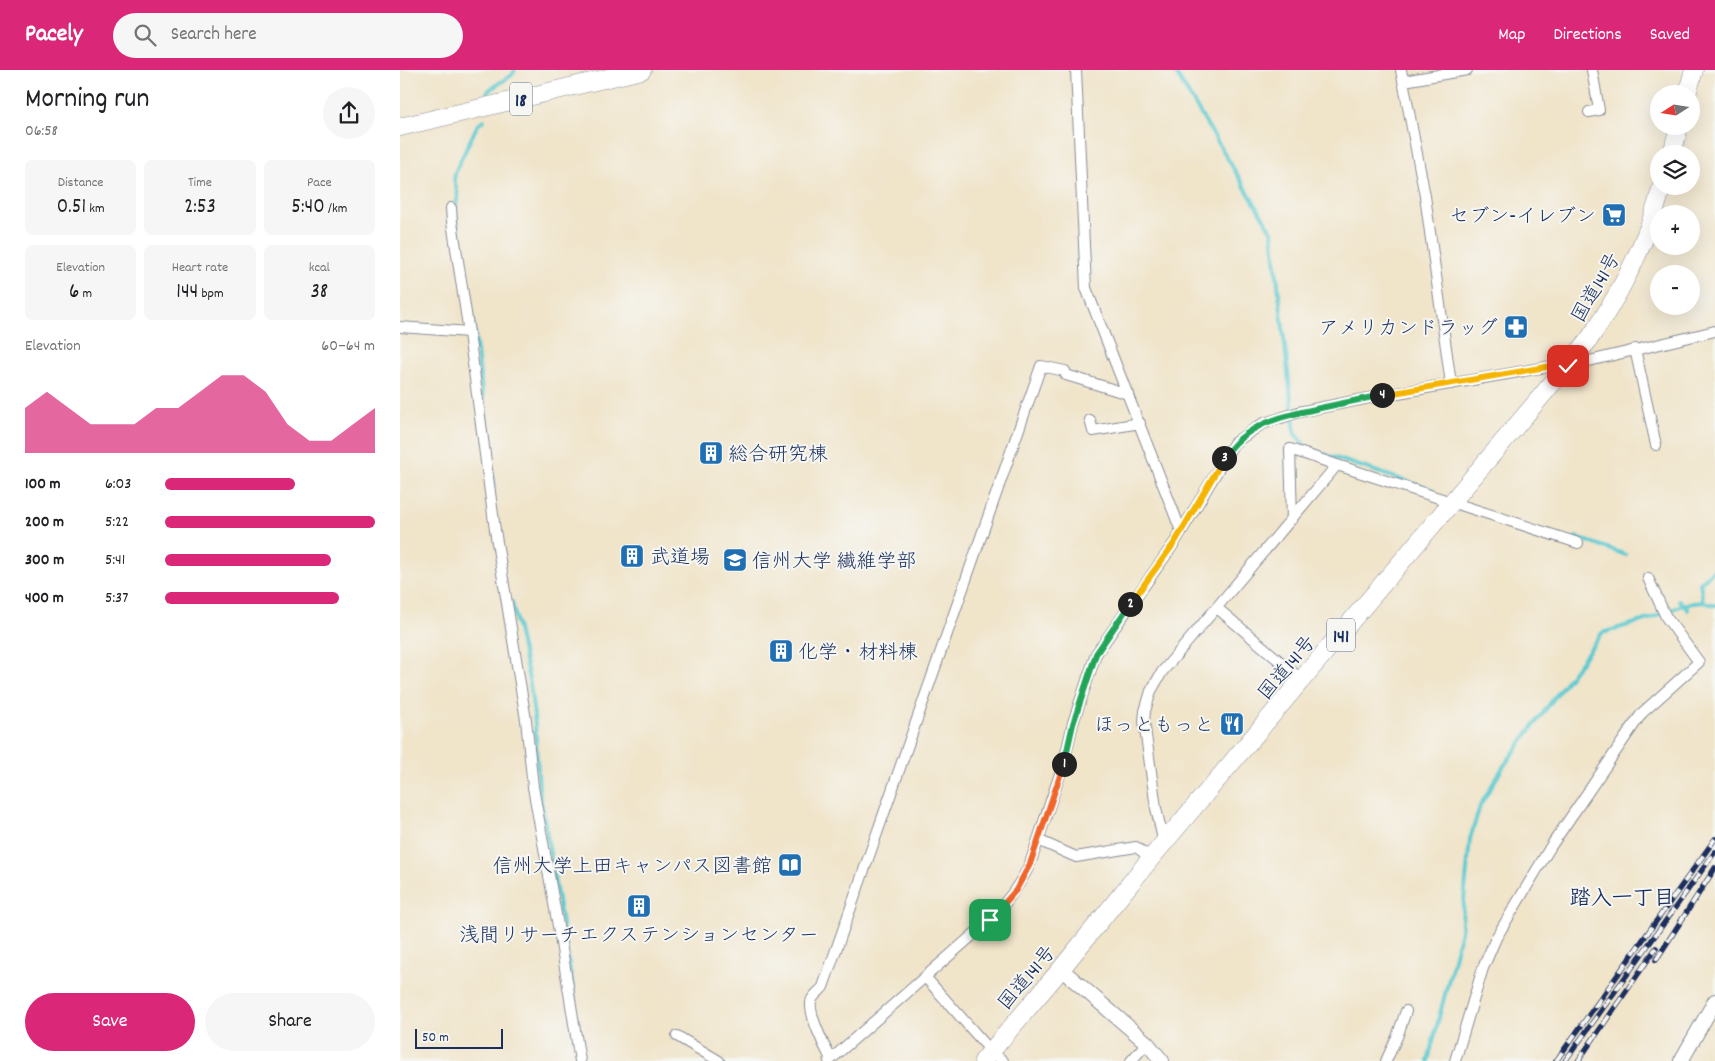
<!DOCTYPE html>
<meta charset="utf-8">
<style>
:root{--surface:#fff;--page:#f6f6f6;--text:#202124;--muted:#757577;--accent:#db2777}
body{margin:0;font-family:Dekko,"Klee One",sans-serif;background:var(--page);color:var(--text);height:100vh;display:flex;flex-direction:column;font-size:19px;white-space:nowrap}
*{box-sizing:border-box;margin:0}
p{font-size:16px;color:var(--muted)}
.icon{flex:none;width:28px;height:28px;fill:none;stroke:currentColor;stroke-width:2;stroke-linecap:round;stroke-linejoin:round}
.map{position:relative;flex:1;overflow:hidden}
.details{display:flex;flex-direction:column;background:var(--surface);width:400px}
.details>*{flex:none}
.needle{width:32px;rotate:258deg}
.controls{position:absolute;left:1250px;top:15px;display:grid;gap:10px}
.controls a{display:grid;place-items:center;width:50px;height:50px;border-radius:50%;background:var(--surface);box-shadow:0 5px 20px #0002;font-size:25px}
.scale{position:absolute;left:15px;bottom:12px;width:88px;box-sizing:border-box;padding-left:5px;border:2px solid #1b2f5e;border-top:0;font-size:14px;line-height:18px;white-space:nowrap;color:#1b2f5e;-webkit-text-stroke:4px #f6f6f2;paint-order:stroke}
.pin{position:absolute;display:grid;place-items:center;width:42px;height:42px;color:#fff;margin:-21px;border-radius:10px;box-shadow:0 2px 8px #0006}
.km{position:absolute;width:25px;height:25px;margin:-12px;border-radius:50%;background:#222;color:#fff;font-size:14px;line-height:25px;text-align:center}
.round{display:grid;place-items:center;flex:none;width:52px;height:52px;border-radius:26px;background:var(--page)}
.summary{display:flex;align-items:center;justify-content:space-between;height:85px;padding:0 25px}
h1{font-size:28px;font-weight:600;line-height:38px}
.metrics{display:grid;grid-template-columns:repeat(3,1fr);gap:8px;height:85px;padding:5px 25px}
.metrics div{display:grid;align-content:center;border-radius:8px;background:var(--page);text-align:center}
.metrics b{font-size:21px;font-weight:600}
.metrics small{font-size:14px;font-weight:400}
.metrics p{font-size:14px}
.chart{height:140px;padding:10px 25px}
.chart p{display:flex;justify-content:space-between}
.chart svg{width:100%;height:90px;margin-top:5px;fill:var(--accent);opacity:.7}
.button{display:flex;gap:10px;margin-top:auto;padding:10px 25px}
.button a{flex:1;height:58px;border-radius:30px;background:var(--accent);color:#fff;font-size:20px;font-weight:600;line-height:58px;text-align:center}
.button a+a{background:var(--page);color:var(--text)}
ul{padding:0 25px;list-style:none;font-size:16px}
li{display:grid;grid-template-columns:80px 60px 1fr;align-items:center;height:38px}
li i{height:12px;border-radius:6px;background:var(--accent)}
header{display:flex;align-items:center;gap:30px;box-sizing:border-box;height:70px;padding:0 25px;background:var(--accent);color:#fff}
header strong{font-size:24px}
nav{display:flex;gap:28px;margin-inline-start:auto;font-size:18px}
.search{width:350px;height:45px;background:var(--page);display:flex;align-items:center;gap:12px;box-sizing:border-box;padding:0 18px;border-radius:28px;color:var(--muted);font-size:19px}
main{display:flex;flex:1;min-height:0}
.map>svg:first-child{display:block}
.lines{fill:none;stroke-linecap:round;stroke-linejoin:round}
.stream{stroke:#5dcad1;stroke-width:4}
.street-casing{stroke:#868a94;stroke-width:12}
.secondary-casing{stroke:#868a94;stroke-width:16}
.highway-casing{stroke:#868a94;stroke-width:19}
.street{stroke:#fff;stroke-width:10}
.secondary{stroke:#fff;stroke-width:14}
.highway{stroke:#fff;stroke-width:18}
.rail-casing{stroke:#1b2f5e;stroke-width:5.5}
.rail{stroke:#f6f6f2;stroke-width:4;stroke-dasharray:11;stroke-linecap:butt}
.split-1-casing{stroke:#fff;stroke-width:10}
.split-2-casing{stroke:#fff;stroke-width:10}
.split-3-casing{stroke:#fff;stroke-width:10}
.split-4-casing{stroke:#fff;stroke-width:10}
.split-5-casing{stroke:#fff;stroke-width:10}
.split-1{stroke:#f0652b;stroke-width:6}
.split-2{stroke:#22a559;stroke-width:6}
.split-3{stroke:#f5b400;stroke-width:6}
.split-4{stroke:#22a559;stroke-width:6}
.split-5{stroke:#f5b400;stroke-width:6}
.labels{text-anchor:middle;stroke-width:4;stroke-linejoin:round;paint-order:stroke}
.shield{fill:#f6f6f2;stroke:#5d6b8a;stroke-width:1}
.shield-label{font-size:19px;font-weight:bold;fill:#1b2f5e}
.poi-label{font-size:20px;fill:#1b2f5e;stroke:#f6f6f2;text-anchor:end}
.street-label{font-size:20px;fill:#1b2f5e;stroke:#f6f6f2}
.neighbourhood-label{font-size:21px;font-weight:bold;fill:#1b2f5e;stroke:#f6f6f2}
</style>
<header>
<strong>Pacely</strong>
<div class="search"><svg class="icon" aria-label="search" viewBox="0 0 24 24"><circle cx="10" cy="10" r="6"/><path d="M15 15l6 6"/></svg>Search here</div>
<nav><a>Map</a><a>Directions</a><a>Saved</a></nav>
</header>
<main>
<section class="details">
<div class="summary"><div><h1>Morning run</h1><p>06:58</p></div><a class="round"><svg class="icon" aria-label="share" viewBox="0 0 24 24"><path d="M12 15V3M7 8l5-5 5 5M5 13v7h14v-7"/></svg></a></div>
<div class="metrics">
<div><p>Distance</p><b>0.51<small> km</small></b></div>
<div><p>Time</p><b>2:53</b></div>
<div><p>Pace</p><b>5:40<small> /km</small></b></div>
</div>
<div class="metrics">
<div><p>Elevation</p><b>6<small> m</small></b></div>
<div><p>Heart rate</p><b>144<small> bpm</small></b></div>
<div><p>kcal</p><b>38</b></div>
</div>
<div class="chart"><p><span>Elevation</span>60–64 m</p>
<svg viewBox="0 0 160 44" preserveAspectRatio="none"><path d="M0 44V22L10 14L20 22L30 30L40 30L50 30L60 22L70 22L80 14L90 6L100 6L110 14L120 30L130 38L140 38L150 30L160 22V44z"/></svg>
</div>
<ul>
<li><b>100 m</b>6:03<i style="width:62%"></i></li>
<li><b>200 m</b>5:22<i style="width:100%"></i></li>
<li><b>300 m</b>5:41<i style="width:79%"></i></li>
<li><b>400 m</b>5:37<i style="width:83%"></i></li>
</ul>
<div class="button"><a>Save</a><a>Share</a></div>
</section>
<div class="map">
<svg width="1315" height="991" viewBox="0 0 1315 991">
<rect width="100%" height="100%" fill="#f6f6f2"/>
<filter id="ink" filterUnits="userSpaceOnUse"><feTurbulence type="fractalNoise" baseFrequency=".02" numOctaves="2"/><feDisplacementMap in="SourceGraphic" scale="10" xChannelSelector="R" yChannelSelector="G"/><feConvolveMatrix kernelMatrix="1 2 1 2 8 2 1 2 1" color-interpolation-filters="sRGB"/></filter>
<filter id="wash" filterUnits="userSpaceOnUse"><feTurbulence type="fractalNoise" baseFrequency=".0096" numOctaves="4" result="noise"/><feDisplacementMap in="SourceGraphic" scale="20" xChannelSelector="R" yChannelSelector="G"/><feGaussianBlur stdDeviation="1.12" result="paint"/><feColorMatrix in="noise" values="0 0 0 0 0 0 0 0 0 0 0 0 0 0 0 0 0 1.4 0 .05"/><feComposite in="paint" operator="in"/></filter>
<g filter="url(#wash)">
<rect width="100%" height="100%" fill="#f0e4c9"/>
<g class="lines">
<!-- stream -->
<path class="stream" d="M774,0L872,162L895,364L908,379L1033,420
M87,23L89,20L112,5L115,0
M84,50L77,56L56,100L54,109L58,125L55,140L74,258L94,416
M1176,467L1226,485
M1279,530L1288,540
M112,532L130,614L135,654L139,719L174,924
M1303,532L1300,513L1315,499
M1028,991L1061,861L1070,769L1080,736L1103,697L1202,563L1252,548L1285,534L1303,532L1315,535"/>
</g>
</g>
<g filter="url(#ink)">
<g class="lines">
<defs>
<path id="street" d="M676,0L686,218L781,461
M1001,0L1025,126L1051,314
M1004,11L1067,0
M1189,42L1199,40L1192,0
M51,138L52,152L68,256L95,460L126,650L133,717L160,867L180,991
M0,257L69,262
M1235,279L1256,375
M690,350L693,361L740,353
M892,449L890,379L937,395
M817,538L902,610
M638,770L676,787L736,777L751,788
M764,774L756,738L744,651L745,641L751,621L762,602L937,395L1178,473
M526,908L591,981L603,991
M277,966L319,991
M431,989C425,978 406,940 412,929C415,924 420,921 423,917L641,296L665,301L666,305L728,324
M429,991L590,850C606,833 620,815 630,794L664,692L673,653L696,584L775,472L834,373L862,354L899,342L969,328L1158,295L1168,296L1315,261
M731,991L747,973
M986,991L997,967L1006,941
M1055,991L1083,898L1096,868L1151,776L1242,643L1299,592L1266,547L1248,508"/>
<path id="secondary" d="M661,899L747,973L762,991
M1281,991L1315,931"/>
<path id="highway" d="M1287,24L1294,0
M0,57L242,0
M1272,84L1279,56
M583,991L661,899L751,788L1188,271C1221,223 1247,173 1262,116"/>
</defs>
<!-- street casing -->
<use href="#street" class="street-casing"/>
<!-- secondary casing -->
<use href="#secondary" class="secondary-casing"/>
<!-- highway casing -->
<use href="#highway" class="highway-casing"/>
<!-- street -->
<use href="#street" class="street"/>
<!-- secondary -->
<use href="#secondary" class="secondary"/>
<!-- highway -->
<use href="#highway" class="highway"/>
<defs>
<path id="rail" d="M1256,890L1315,798
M1156,991L1315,769
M1165,991L1315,782
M1178,991L1256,878"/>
</defs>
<!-- rail casing -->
<use href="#rail" class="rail-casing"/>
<!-- rail -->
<use href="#rail" class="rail"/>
</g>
</g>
<g class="lines" filter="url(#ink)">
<defs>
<path id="split-1" d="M590,850L616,820L630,794L664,694"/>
<path id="split-2" d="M664,694L673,654L696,584L730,534"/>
<path id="split-3" d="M730,534L775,472L824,388"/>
<path id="split-4" d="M824,388C845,352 887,345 925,337C944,333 963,329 982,325"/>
<path id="split-5" d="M982,325L1158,295L1168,296"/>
</defs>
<!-- split-1 casing -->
<use href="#split-1" class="split-1-casing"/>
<!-- split-2 casing -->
<use href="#split-2" class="split-2-casing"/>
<!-- split-3 casing -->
<use href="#split-3" class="split-3-casing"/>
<!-- split-4 casing -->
<use href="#split-4" class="split-4-casing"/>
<!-- split-5 casing -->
<use href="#split-5" class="split-5-casing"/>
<!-- split-1 -->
<use href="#split-1" class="split-1"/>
<!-- split-2 -->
<use href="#split-2" class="split-2"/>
<!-- split-3 -->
<use href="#split-3" class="split-3"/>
<!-- split-4 -->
<use href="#split-4" class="split-4"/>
<!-- split-5 -->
<use href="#split-5" class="split-5"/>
</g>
<!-- icons -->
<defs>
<symbol id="supermarket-square" viewBox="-11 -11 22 22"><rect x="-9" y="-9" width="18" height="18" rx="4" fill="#1f6fb2" stroke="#f6f6f2"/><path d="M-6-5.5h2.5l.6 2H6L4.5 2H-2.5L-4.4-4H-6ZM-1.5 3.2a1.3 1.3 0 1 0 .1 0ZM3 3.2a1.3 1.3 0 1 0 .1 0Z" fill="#fff"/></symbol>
<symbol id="pharmacy-square" viewBox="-11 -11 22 22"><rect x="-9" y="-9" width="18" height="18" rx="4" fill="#1f6fb2" stroke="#f6f6f2"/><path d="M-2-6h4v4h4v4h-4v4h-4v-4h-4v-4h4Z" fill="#fff"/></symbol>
<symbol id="building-square" viewBox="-11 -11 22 22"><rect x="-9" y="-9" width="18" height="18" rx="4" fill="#1f6fb2" stroke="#f6f6f2"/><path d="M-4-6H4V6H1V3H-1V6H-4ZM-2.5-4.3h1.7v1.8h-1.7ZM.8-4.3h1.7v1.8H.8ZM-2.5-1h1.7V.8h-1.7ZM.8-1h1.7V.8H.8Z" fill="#fff"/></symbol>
<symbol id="university-square" viewBox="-11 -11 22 22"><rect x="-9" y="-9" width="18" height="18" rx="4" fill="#1f6fb2" stroke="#f6f6f2"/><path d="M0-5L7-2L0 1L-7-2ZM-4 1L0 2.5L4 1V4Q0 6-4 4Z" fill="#fff"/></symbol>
<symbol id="restaurant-square" viewBox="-11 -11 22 22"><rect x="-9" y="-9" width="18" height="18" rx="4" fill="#1f6fb2" stroke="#f6f6f2"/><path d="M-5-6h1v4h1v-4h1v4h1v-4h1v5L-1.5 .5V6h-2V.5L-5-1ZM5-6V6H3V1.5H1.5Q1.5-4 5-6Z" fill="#fff"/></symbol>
<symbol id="library-square" viewBox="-11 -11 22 22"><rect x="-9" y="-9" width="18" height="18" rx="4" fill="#1f6fb2" stroke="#f6f6f2"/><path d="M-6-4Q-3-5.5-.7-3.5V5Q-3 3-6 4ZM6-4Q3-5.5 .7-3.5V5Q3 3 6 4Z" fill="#fff"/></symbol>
</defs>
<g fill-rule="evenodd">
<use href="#supermarket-square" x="1200" y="131" width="28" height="28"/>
<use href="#pharmacy-square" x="1102" y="243" width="28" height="28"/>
<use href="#building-square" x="297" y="369" width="28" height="28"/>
<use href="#building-square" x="218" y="472" width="28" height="28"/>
<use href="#university-square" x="321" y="476" width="28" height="28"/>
<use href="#building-square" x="367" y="567" width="28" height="28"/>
<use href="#restaurant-square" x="818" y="640" width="28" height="28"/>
<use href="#library-square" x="376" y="781" width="28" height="28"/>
<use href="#building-square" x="225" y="822" width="28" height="28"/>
</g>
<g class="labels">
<!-- shield labels -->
<g class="shield">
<rect x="110" y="12.5" width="22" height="33" rx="4"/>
<rect x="927" y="548.5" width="28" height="33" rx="4"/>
</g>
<g class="shield-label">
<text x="121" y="36">18</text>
<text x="941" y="572">141</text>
</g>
<!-- poi labels -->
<g class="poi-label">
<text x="1196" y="152">セブン-イレブン</text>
<text x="1098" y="264">アメリカンドラッグ</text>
<text x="328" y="390" text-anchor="start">総合研究棟</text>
<text x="250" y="493" text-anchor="start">武道場</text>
<text x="352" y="497" text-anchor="start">信州大学 繊維学部</text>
<text x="398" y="588" text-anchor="start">化学・材料棟</text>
<text x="814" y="661">ほっともっと</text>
<text x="372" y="802">信州大学上田キャンパス図書館</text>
<text x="239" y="871" text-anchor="middle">浅間リサーチエクステンションセンター</text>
</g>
<!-- street labels -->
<g class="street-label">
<text transform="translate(1195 217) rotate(-60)" y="7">国道141号</text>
<text transform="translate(886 597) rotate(-50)" y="7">国道141号</text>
<text transform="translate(626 907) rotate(-50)" y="7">国道141号</text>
</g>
<!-- neighbourhood labels -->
<g class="neighbourhood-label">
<text x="1222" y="834">踏入一丁目</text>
</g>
</g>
</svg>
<div class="controls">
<a><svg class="needle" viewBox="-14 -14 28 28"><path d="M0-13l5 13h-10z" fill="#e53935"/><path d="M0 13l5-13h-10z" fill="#757577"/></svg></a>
<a><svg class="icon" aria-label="layers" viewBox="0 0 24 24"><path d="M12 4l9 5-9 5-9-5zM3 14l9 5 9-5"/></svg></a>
<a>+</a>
<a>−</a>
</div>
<div class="scale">50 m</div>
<div class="pin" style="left:590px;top:850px;background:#1e9e55"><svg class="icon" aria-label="arrive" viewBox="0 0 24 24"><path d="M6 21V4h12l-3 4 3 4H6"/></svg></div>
<div class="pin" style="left:1168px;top:296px;background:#d93025"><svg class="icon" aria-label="check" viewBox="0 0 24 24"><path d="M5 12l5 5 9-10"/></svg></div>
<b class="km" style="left:664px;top:694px">1</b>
<b class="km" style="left:730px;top:534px">2</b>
<b class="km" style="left:824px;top:388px">3</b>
<b class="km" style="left:982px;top:325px">4</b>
</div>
</main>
